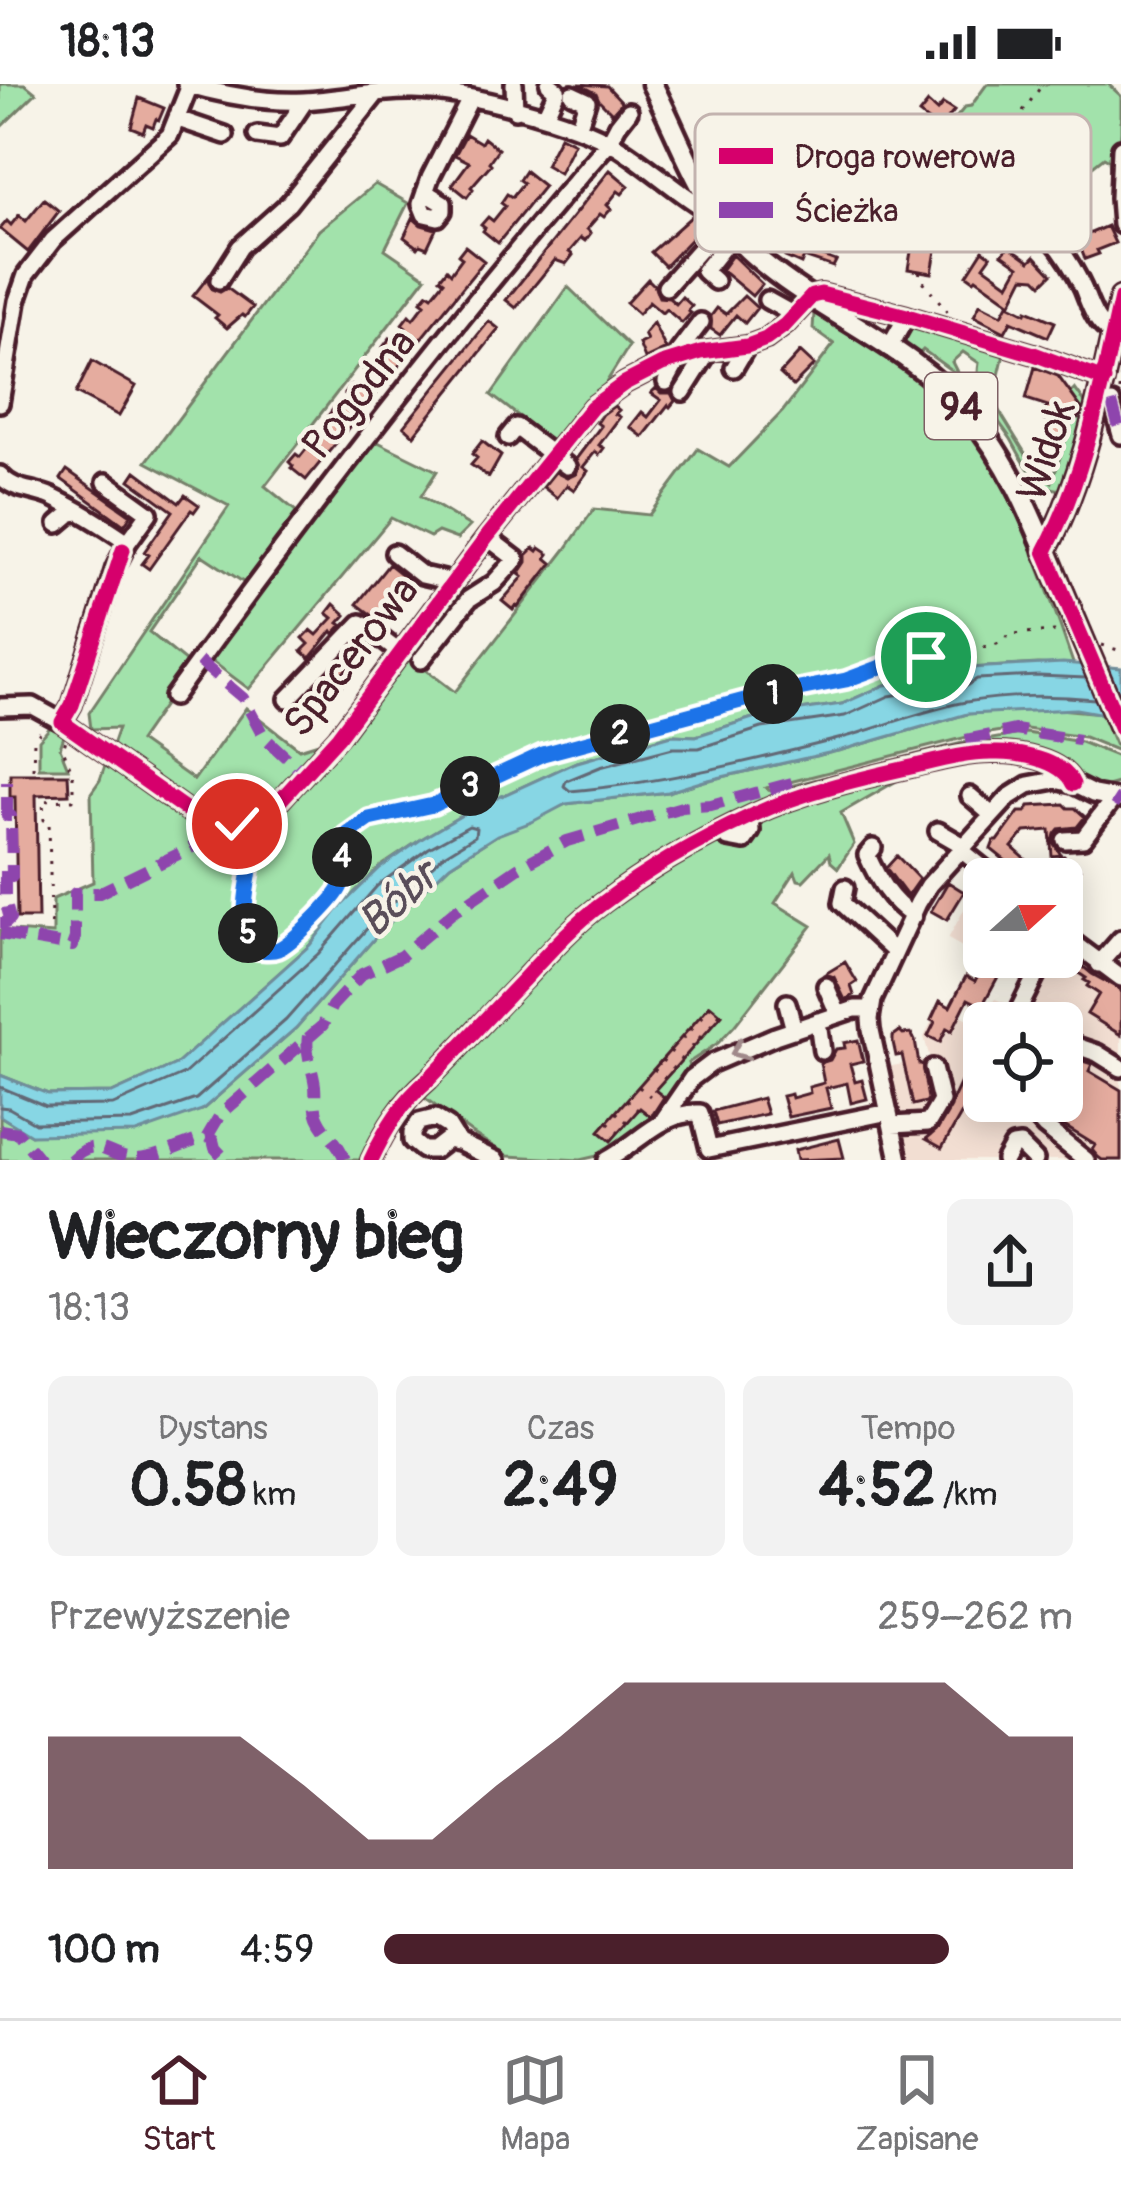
<!DOCTYPE html>
<html lang="pl">
<meta charset="utf-8">
<style>
:root{--surface:#fff;--page:#f2f2f2;--text:#202124;--muted:#757577;--line:#e0e0e0;--accent:#4a1f2b}
body{margin:0;font-family:Pangolin,sans-serif;background:var(--page);color:var(--text);height:100vh;display:flex;flex-direction:column;font-size:45px;white-space:nowrap}
*{box-sizing:border-box;margin:0}
p{font-size:39px;color:var(--muted)}
.icon{flex:none;width:66px;height:66px;fill:none;stroke:currentColor;stroke-width:2;stroke-linecap:round;stroke-linejoin:round}
.map{position:relative;height:1076px;overflow:hidden}
.details{display:flex;flex-direction:column;background:var(--surface);flex:1}
.details>*{flex:none}
.needle{width:78px;rotate:69deg}
.buttons{position:absolute;left:963px;top:774px;display:grid;gap:24px}
.buttons a{display:grid;place-items:center;width:120px;height:120px;border-radius:18px;background:var(--surface);box-shadow:0 6px 30px #0003;font-size:60px}
.pin{position:absolute;display:grid;place-items:center;width:102px;height:102px;color:#fff;margin:-51px;border:6px solid #fff;border-radius:50%;box-shadow:0 3px 12px #0007}
.km{position:absolute;width:60px;height:60px;margin:-30px;border-radius:50%;background:#222;color:#fff;font-size:33px;line-height:60px;text-align:center}
.round{display:grid;place-items:center;flex:none;width:126px;height:126px;border-radius:18px;background:var(--page)}
.head{display:flex;align-items:center;justify-content:space-between;height:204px;padding:0 48px}
h1{font-size:66px;font-weight:700;line-height:90px}
.stats{display:grid;grid-template-columns:repeat(3,1fr);gap:18px;height:204px;padding:12px 48px}
.stats div{display:grid;align-content:center;border-radius:18px;background:var(--page);text-align:center}
.stats b{font-size:60px;font-weight:700}
.stats small{font-size:33px;font-weight:400}
.stats p{font-size:33px}
.chart{height:336px;padding:24px 48px}
.chart p{display:flex;justify-content:space-between}
.chart svg{width:100%;height:216px;margin-top:12px;fill:var(--accent);opacity:.7}
ul{padding:0 48px;list-style:none;font-size:39px}
li{display:grid;grid-template-columns:192px 144px 1fr;align-items:center;height:90px}
li i{height:30px;border-radius:15px;background:var(--accent)}
.status{display:flex;justify-content:space-between;align-items:center;height:84px;padding:0 60px;background:var(--surface);direction:ltr}
.status svg{height:33px;fill:currentColor}
.dock{display:flex;justify-content:space-around;align-items:center;height:168px;border-top:3px solid var(--line);background:var(--surface);font-size:33px;color:var(--muted)}
.dock a{display:grid;justify-items:center;gap:6px}
.dock .active{color:var(--accent)}
.map>svg:first-child{display:block}
.built{fill:#f2ded2;fill-rule:evenodd}
.green{fill:#a2e2ab;stroke:#76806b;stroke-width:3}
.water{fill:#87d6e4;stroke:#6f8d9a;stroke-width:3}
.lines{fill:none;stroke-linecap:round;stroke-linejoin:round}
.shore{stroke:#626875;stroke-width:3}
.building{fill:#e5ac9f;stroke:#4a1f2b;stroke-width:3}
.minor-casing{stroke:#4a1f2b;stroke-width:24}
.major-casing{stroke:#4a1f2b;stroke-width:27}
.path{stroke:#4a1f2b;stroke-width:3;stroke-dasharray:3 9;stroke-linecap:butt}
.minor{stroke:#f7f3e8;stroke-width:15}
.major{stroke:#f7f3e8;stroke-width:18}
.major-bridge-casing{stroke:#4a1f2b;stroke-width:27;stroke-linecap:butt}
.path-bridge{stroke:#4a1f2b;stroke-width:3;stroke-dasharray:3 9;stroke-linecap:butt}
.major-bridge{stroke:#f7f3e8;stroke-width:18}
.quiet{stroke:#8e44ad;stroke-width:12;stroke-dasharray:24 12;stroke-linecap:butt}
.cycleway-casing{stroke:#f7f3e8;stroke-width:22}
.cycleway{stroke:#d6006c;stroke-width:15}
.oneway{stroke:#a0898a}
.route-casing{stroke:#fff;stroke-width:24}
.route{stroke:#1a73e8;stroke-width:15}
.labels{text-anchor:middle;stroke-width:9;stroke-linejoin:round;paint-order:stroke}
.shield{fill:#f7f3e8;stroke:#7e5f64;stroke-width:3}
.shield-label{font-size:39px;font-weight:bold;fill:#4a1f2b}
.street-label{font-size:42px;fill:#4a1f2b;stroke:#f7f3e8}
.water-label{font-size:45px;font-style:italic;fill:#594d59;stroke:#f7f3e8}
.key{fill:#f7f3e8;stroke:#c3b3af;stroke-width:3}
.key-label{font-size:33px;fill:#4a1f2b}
</style>
<div class="status"><b>18:13</b><svg viewBox="0 0 49 12"><path d="M0 12V9h3v3zM5 12V6h3v6zM10 12V3h3v9zM15 12V0h3v12zM26 1h20v11H26zM47 4h2v5h-2z"/></svg></div>
<div class="map">
<svg width="1121" height="1076" viewBox="0 0 1121 1076">
<rect width="100%" height="100%" fill="#f7f3e8"/>
<filter id="ink" filterUnits="userSpaceOnUse"><feTurbulence type="fractalNoise" baseFrequency=".00833" numOctaves="2"/><feDisplacementMap in="SourceGraphic" scale="24" xChannelSelector="R" yChannelSelector="G"/><feConvolveMatrix kernelMatrix="1 2 1 2 8 2 1 2 1" color-interpolation-filters="sRGB"/></filter>
<g filter="url(#ink)">
<!-- built -->
<path class="built" d="M986,785L997,795H984V873H1062V850L1121,894V1076H907L887,983L930,975L924,953L940,920L978,940L995,915L1013,922L1024,898L948,855ZM984,939H1062V1017H984Z"/>
<!-- green -->
<path class="green" d="M0,0H25L36,9L0,44Z
M987,0H1108L1121,12V47L1114,123L1109,76L1104,73L1072,98L1052,120L1028,84L1039,69L1037,68L1026,81L1022,75L1032,63L1014,49L1004,59L999,54L982,56L970,65L976,74L962,70L947,87L953,101L950,110L967,119L951,155H943L944,145L925,141L927,132L919,130V118L931,114L902,102L908,81L903,73L912,66L920,76L932,62H940L946,52H950L955,35L965,23L971,22Z
M375,100L408,119L385,165L426,193L265,402L308,437L374,356L437,387L421,412L470,442L457,455L438,448L430,453L391,434L249,605L209,575L255,506L202,471L149,548L191,582L139,657L194,696L246,624L299,665L338,653L404,569L455,608L566,465L594,425L649,431L698,365L729,383L783,327L834,260L813,245L814,229C863,260 915,290 956,332C1010,386 1049,510 1074,582L1038,580L969,584L962,592L932,593L885,601L842,620L759,632L696,652L672,651L574,679L469,727L423,754L380,783L338,825L310,861L178,979L112,1009L48,1010L0,991V846L53,850V815L93,798L91,709L100,696L118,644L91,645L89,629L229,422L146,378L319,146Z
M568,203L629,262L604,302L606,312L558,362L491,311Z
M914,243L1004,270L993,317L1035,385L1052,398L1071,339L1084,329L1071,309L1075,305L1088,323L1062,406C1034,404 1023,376 1011,355C995,331 973,311 979,279L963,268L952,278L959,292L923,266L919,270L906,260L904,253L908,246Z
M1048,624L1102,629L1118,667L1084,653L1019,644L971,652L766,704L770,707L966,658L967,661L964,666L773,717L597,822L429,995L371,1076H0V1032L31,1051L202,1026L296,944L380,848L450,781L497,751L566,720L668,708L704,697L842,666L967,630Z
M53,640L66,646L60,664L68,684H39V656Z
M1026,649L1081,658L1121,674V698L1100,704L1088,699L1086,701L984,662L986,656Z
M907,691L841,729L854,760L838,784L831,778L829,770L803,797L798,796L795,788L775,819L812,842L735,941L718,959L688,979L691,988L647,1042L597,1072L580,1076L508,1072L472,1049L422,1012L564,861L600,828L627,808L719,755C730,759 736,767 748,761L753,738L788,721Z"/>
<!-- water -->
<path class="water" d="M1063,579L1121,584V633L1076,625L967,630L842,666L704,697L668,708L566,720L532,738L497,751L450,781L380,848L296,944L202,1026L136,1049L31,1051L0,1032V991L48,1010L112,1009L178,979L310,861L338,825L380,784L423,754L469,727L574,679L672,651L696,652L759,632L842,620L885,601L932,593L961,592L969,584Z"/>
<g class="lines">
<!-- shore -->
<path class="shore" d="M1086,594L1038,592L977,595L963,604L932,605L889,612L845,632L762,644L699,664H673L600,683L566,697L564,702L570,707C662,699 753,677 842,654C881,643 927,625 966,618C1005,611 1055,611 1095,615
M0,1003L46,1022L113,1021L184,990L318,870L377,802L429,764L469,742L476,744L475,752L444,771L428,785L371,840L286,936L196,1015L132,1037L35,1039L9,1024L0,1023"/>
</g>
<!-- building -->
<path class="building" d="M579,0L607,2L622,18L612,29L599,16L596,9Z
M139,14L164,24L159,36L156,35L153,43L146,40L143,48L131,43Z
M928,19L937,27L943,20L954,27L939,46L919,30Z
M466,50L481,59L484,54L498,65L489,78L491,80L471,103L473,105L467,113L452,101L469,78L455,71Z
M560,52L574,59L559,89L545,81Z
M610,86L629,102L622,110L618,107L607,121L611,125L604,133L600,130L587,145L591,149L585,157L581,154L569,168L573,171L566,180L555,176L516,224L506,216Z
M525,87L544,102L498,159L483,147L485,144L481,141L488,133L493,137L505,122L501,119L507,110L512,113L523,99L519,96Z
M44,115L59,127L28,168L0,145L7,137L11,141L19,131L26,137Z
M913,129L927,131L925,141L940,144L932,189L908,185L914,150L910,149Z
M693,131L705,140L665,182L651,168Z
M413,134L421,141L436,145L427,164L420,161L418,164L404,153Z
M1107,142L1115,159L1097,166L1099,170L1085,175L1077,155Z
M791,158L814,168L815,165L824,168L822,172L836,177L833,183L804,173L801,180L785,173Z
M465,162L484,177L306,396L291,384L293,382L289,378L296,370L300,373L312,358L308,355L315,347L319,350L331,336L327,333L334,324L338,327L349,313L345,310L352,301L357,305L368,289L364,286L371,278L376,281L387,266L383,263L390,254L394,258L406,243L402,240L409,231L413,235L425,220L421,217L428,209L432,212L444,197L440,194L447,185L451,189L462,174L458,171Z
M1009,162L1030,177L1035,172L1052,190L1042,200L1036,194L1024,193L1011,219L976,194L974,196L967,191L983,166L991,172L984,182L1009,200L1019,182L1002,170Z
M732,171L762,200L752,212L721,186Z
M208,193L212,205L220,208L227,204L253,223L245,233L242,231L227,244L215,234L218,231L193,212Z
M648,195L654,201L659,213L669,214L676,220L682,213L692,222L688,227L691,229L682,239L666,225L662,229L649,218L638,230L626,219Z
M744,212L757,224L745,239L736,231L720,251L711,245V232L717,224L726,230Z
M980,220L1002,231L1008,220L1026,229L1027,226L1055,238L1048,253L1011,237L1005,248L974,232Z
M489,237L499,245L414,351L404,342Z
M653,239L666,265L645,275L639,260L647,256L644,250Z
M800,268L814,281L793,302L780,290Z
M92,277L136,302L119,332L76,309Z
M1035,283L1058,292L1082,325L1080,332L1065,343L1057,362L1044,356L1049,337L1043,334V329L1048,322L1026,315Z
M656,304L661,309H671L675,317L670,323L668,321L643,353L630,343L642,328L648,333L661,316L651,309Z
M614,322L619,326L615,330L620,333L599,361L604,364L599,371L595,368L583,383L588,387L574,406L567,401L557,414L543,403L555,388L567,394L576,390L579,382L576,375L601,342L597,339L603,330Z
M482,357L501,372L489,393L471,381L477,374L472,370Z
M67,386L131,431L124,441L61,395Z
M136,387L179,419L185,411L199,421L194,428L191,426L149,485L142,480L149,471L144,468L173,427L130,396Z
M534,464L538,467L540,464L549,470L546,474L552,479L518,523L516,522L513,526L502,517L523,493L519,490L527,478V471Z
M389,480L408,495L377,535L357,520Z
M334,520L346,531L339,539L342,541L334,550L332,547L310,574L302,567L309,560L303,554L311,546L317,551L333,534L327,529Z
M360,559L371,569L364,578L358,572L342,590L348,595L341,603L335,598L319,616L325,621L317,629L311,624L304,631L296,624L304,616L306,618Z
M10,690H68L69,710L36,711L38,834H17L15,713H10Z
M1064,720L1068,724H1075L1085,733L1077,743L1059,745L1055,750L1053,758L1061,771L1052,772L1050,746L1025,748L1012,763L1046,793L1064,772L1080,785L1067,800L1062,795H1018L1022,790L991,765L994,757H998L1019,728H1026L1029,722Z
M897,772L919,795L907,812L886,784Z
M948,798L964,808L947,836L931,827Z
M1062,865L1092,890L1121,906V951L1087,930L1099,910L1087,902L1089,899L1084,896L1086,894L1062,878Z
M987,873H1000L993,885L1000,889L982,922L968,915L952,947L947,944L940,958L928,952L935,938L931,936L940,917L950,923L966,892L975,897Z
M845,878L857,898L851,902L854,911L845,916L834,893L825,890Z
M710,921L722,931L655,1006L664,1013L653,1030L650,1032L640,1024L611,1057L599,1047Z
M900,947L903,950L911,949L915,957L919,980H922L928,1015L926,1018L913,1021L902,971L896,972L893,958V952Z
M984,949V991L942,1064L926,1055L938,1045L951,1023L953,1015Z
M858,956L863,977L850,980L855,998L862,996L867,1015L851,1019L847,999L826,1004L831,1024L788,1033L782,1012L791,1010L792,1014L810,1009L809,1003L824,999L820,979L830,976L836,965L845,964L844,959Z
M1062,970L1092,980L1089,987L1121,1006V1076H1102L1098,1073L1092,1066L1095,1061L1061,1040L1045,1025L1050,1017H1062Z
M762,1014L767,1030L717,1041L713,1027Z
M839,1055L844,1074L797,1076L795,1066Z"/>
<g class="lines">
<defs>
<path id="minor" d="M186,0C224,11 265,19 304,17C341,15 377,6 414,7C468,8 570,35 617,62C646,80 671,103 699,121L710,118
M514,0L515,26
M572,10L587,17L578,44
M545,32L557,6L549,0
M178,35L225,51
M257,51L280,54L305,17
M1121,64L1119,114L1121,141
M1000,100C1033,133 1063,160 1083,204C1090,221 1095,240 1113,250
M425,108L443,119V127L438,133L425,130L421,120L430,94L470,15
M219,196L240,163L288,120L377,9
M715,197L704,187L733,151
M666,203L699,166L726,143
M767,216L794,231
M889,264L907,232
M677,275L679,267L701,238
M734,284L747,262
M666,298L680,273
M683,308L709,267
M0,319L17,217L26,191L53,156L170,51L190,1
M1112,319L1121,351
M508,353L516,343L567,382
M0,391C15,408 32,404 52,413C79,426 103,441 128,458
M106,398L149,429L128,458L115,484L72,621L62,638L195,732L214,740L237,741L258,734L276,721L338,653L487,453L592,323L625,299L662,280L701,268L747,262L766,255L785,241L812,212L821,210L907,232L1034,270L1104,296
M58,440L71,429L79,428
M394,469L422,491L444,496L450,501
M421,576L469,515L494,499L516,475L487,453
M173,613C311,422 455,235 609,58L618,41L629,27
M288,615L361,539L400,569
M0,623L33,622L62,638
M970,712L992,731
M721,747L728,754L744,757L751,747L750,733
M938,747L964,762
M1065,756L1083,755L1113,715
M873,764L867,771C879,797 889,816 913,832
M961,766L997,795
M845,804L842,819L895,868
M1062,850L1121,894
M1099,880L1121,855
M826,902L838,930
M787,919L794,946
M1019,925L1045,873
M818,937L822,967
M1062,957L1097,969L1121,984
M1022,1017L1045,1043L1086,1076
M664,1035L692,994L712,979L775,952L855,925H870
M892,1041L928,1039L941,1017L933,984
M458,1058L447,1056L434,1066H423L412,1057V1049L419,1038L435,1034L448,1042L458,1058L496,1076
M371,1076C386,1044 402,1018 429,995C461,962 492,928 524,895C548,869 574,840 603,819C649,784 701,755 753,731C802,708 858,695 911,683C937,677 964,669 992,669C1017,668 1062,675 1073,700
M607,1076C639,1059 662,1027 700,1029L709,1065L889,1028
M899,1076L871,946L870,935L873,916L918,819L929,801L1009,713L1028,701L1055,696L1073,700L1093,710L1121,715
M1005,1076L1013,1062L1020,1061L1035,1076"/>
<path id="major" d="M652,0C681,56 701,122 748,166C815,228 909,259 969,330C1017,386 1041,458 1070,525
M1045,467C1087,388 1101,301 1121,214"/>
</defs>
<!-- minor casing -->
<use href="#minor" class="minor-casing"/>
<!-- major casing -->
<use href="#major" class="major-casing"/>
<!-- path -->
<path class="path" d="M1025,84L1041,67L1042,61L1021,36L1020,31L1043,0
M920,187L919,192L952,233
M1120,307L1121,293
M1102,561L1121,567
M33,685L34,656L44,643
M250,752C253,795 233,824 258,866C264,866 272,868 278,866C290,861 337,814 341,802C346,787 341,768 345,752L369,735L433,721L543,670L752,614L846,596L897,577L953,570L997,560L1011,550L1054,547L1064,550
M51,840L49,736H44L43,717L73,716V691L63,665L66,656
M709,922L720,932
M701,932L712,942
M690,944L701,954
M682,953L693,963
M670,967L682,976
M662,976L674,985
M654,985L671,999
M639,1003L650,1012
M627,1016L638,1026
M616,1028L627,1038
M608,1038L619,1048"/>
<!-- minor -->
<use href="#minor" class="minor"/>
<!-- major -->
<use href="#major" class="major"/>
<defs>
<path id="major-bridge" d="M1070,525L1121,645"/>
</defs>
<!-- major-bridge casing -->
<use href="#major-bridge" class="major-bridge-casing"/>
<!-- path-bridge -->
<path class="path-bridge" d="M1117,659L1121,669"/>
<!-- major-bridge -->
<use href="#major-bridge" class="major-bridge"/>
<!-- quiet -->
<path class="quiet" d="M1112,319L1121,351
M199,577L243,614L264,653L304,690
M966,656L1015,646L1079,656
M1113,715L1121,720
M0,793H12L11,732H7V698
M0,839H6L10,835L5,816V793
M0,850L72,862L75,854V809H99L219,750L226,742
M308,952C305,970 313,985 315,1002C316,1013 314,1023 318,1033C325,1049 339,1058 345,1076
M0,1046L18,1049L40,1076
M207,1053L213,1056L215,1064L226,1076
M71,1076C96,1050 106,1072 133,1075C156,1076 184,1059 207,1053L220,1031L323,941L332,922L362,890L401,872L452,829L518,784L567,757L682,723L711,721L792,699"/>
<defs>
<path id="cycleway" d="M1121,214C1101,301 1087,388 1045,467L1121,645
M123,466L72,621L62,638L195,732L214,740L237,741L258,734L276,721L338,653L487,453L592,323L625,299L662,280L701,268L747,262L766,255L785,241L812,212L821,210L907,232L1034,270L1104,296
M371,1076C386,1044 402,1018 429,995C461,962 492,928 524,895C548,869 574,840 603,819C649,784 701,755 753,731C802,708 858,695 911,683C937,677 964,669 992,669C1017,668 1062,675 1073,700"/>
</defs>
<!-- cycleway casing -->
<use href="#cycleway" class="cycleway-casing"/>
<!-- cycleway -->
<use href="#cycleway" class="cycleway"/>
</g>
<!-- one-way arrows -->
<defs><path id="oneway-chevron" d="M-2-3.5L2.5 0L-2 3.5" fill="none" stroke-width="1.6" stroke-linecap="round" stroke-linejoin="round" transform="scale(3)"/></defs>
<use class="oneway" href="#oneway-chevron" transform="translate(739 967) rotate(157)"/>
</g>
<g class="lines" filter="url(#ink)">
<defs>
<path id="route" d="M237,740L248,738C250,751 252,765 251,778C247,815 237,830 258,866C264,866 271,868 278,865C290,861 337,814 341,802C346,787 341,768 345,752L369,735L433,721L543,670L752,614L846,596L897,577L926,573"/>
</defs>
<!-- route casing -->
<use href="#route" class="route-casing"/>
<!-- route -->
<use href="#route" class="route"/>
</g>
<g class="labels">
<!-- shield labels -->
<rect class="shield" x="925" y="289" width="72" height="66" rx="9"/>
<g class="shield-label">
<text x="961" y="336">94</text>
</g>
<!-- street labels -->
<g class="street-label">
<text transform="translate(358 309) rotate(-51)" y="15">Pogodna</text>
<text transform="translate(1045 366) rotate(-72)" y="15">Widok</text>
<text transform="translate(350 572) rotate(-52)" y="15">Spacerowa</text>
</g>
<!-- water labels -->
<g class="water-label">
<text transform="translate(397 814) rotate(-42)" y="16">Bóbr</text>
</g>
</g>
<!-- legend -->
<rect x="695" y="30" width="396" height="138" rx="18" class="key"/>
<rect x="719" y="64" width="54" height="16" fill="#d6006c"/>
<rect x="719" y="118" width="54" height="16" fill="#8e44ad"/>
<g class="key-label">
<text x="794" y="84">Droga rowerowa</text>
<text x="794" y="138">Ścieżka</text>
</g>
</svg>
<div class="buttons">
<a><svg class="needle" viewBox="-14 -14 28 28"><path d="M0-13l5 13h-10z" fill="#e53935"/><path d="M0 13l5-13h-10z" fill="#757577"/></svg></a>
<a><svg class="icon" aria-label="locate" viewBox="0 0 24 24"><circle cx="12" cy="12" r="6"/><path d="M12 2v4M12 18v4M2 12h4M18 12h4"/></svg></a>
</div>
<div class="pin" style="left:926px;top:573px;background:#1e9e55"><svg class="icon" aria-label="arrive" viewBox="0 0 24 24"><path d="M6 21V4h12l-3 4 3 4H6"/></svg></div>
<div class="pin" style="left:237px;top:740px;background:#d93025"><svg class="icon" aria-label="check" viewBox="0 0 24 24"><path d="M5 12l5 5 9-10"/></svg></div>
<b class="km" style="left:773px;top:610px">1</b>
<b class="km" style="left:620px;top:650px">2</b>
<b class="km" style="left:470px;top:702px">3</b>
<b class="km" style="left:342px;top:773px">4</b>
<b class="km" style="left:248px;top:849px">5</b>
</div>
<section class="details">
<div class="head"><div><h1>Wieczorny bieg</h1><p>18:13</p></div><a class="round"><svg class="icon" aria-label="share" viewBox="0 0 24 24"><path d="M12 15V3M7 8l5-5 5 5M5 13v7h14v-7"/></svg></a></div>
<div class="stats">
<div><p>Dystans</p><b>0.58<small> km</small></b></div>
<div><p>Czas</p><b>2:49</b></div>
<div><p>Tempo</p><b>4:52<small> /km</small></b></div>
</div>
<div class="chart"><p><span>Przewyższenie</span>259–262 m</p>
<svg viewBox="0 0 160 44" preserveAspectRatio="none"><path d="M0 44V17L10 17L20 17L30 17L40 27L50 38L60 38L70 27L80 17L90 6L100 6L110 6L120 6L130 6L140 6L150 17L160 17V44z"/></svg>
</div>
<ul>
<li><b>100 m</b>4:59<i style="width:82%"></i></li>
</ul>
</section>
<nav class="dock">
<a class="active"><svg class="icon" aria-label="home" viewBox="0 0 24 24"><path d="M3 11l9-7 9 7M6 9v11h12V9"/></svg>Start</a>
<a><svg class="icon" aria-label="map" viewBox="0 0 24 24"><path d="M3 6l6-2 6 2 6-2v14l-6 2-6-2-6 2zM9 4v14M15 6v14"/></svg>Mapa</a>
<a><svg class="icon" aria-label="saved" viewBox="0 0 24 24"><path d="M7 4h10v16l-5-4-5 4z"/></svg>Zapisane</a>
</nav>
